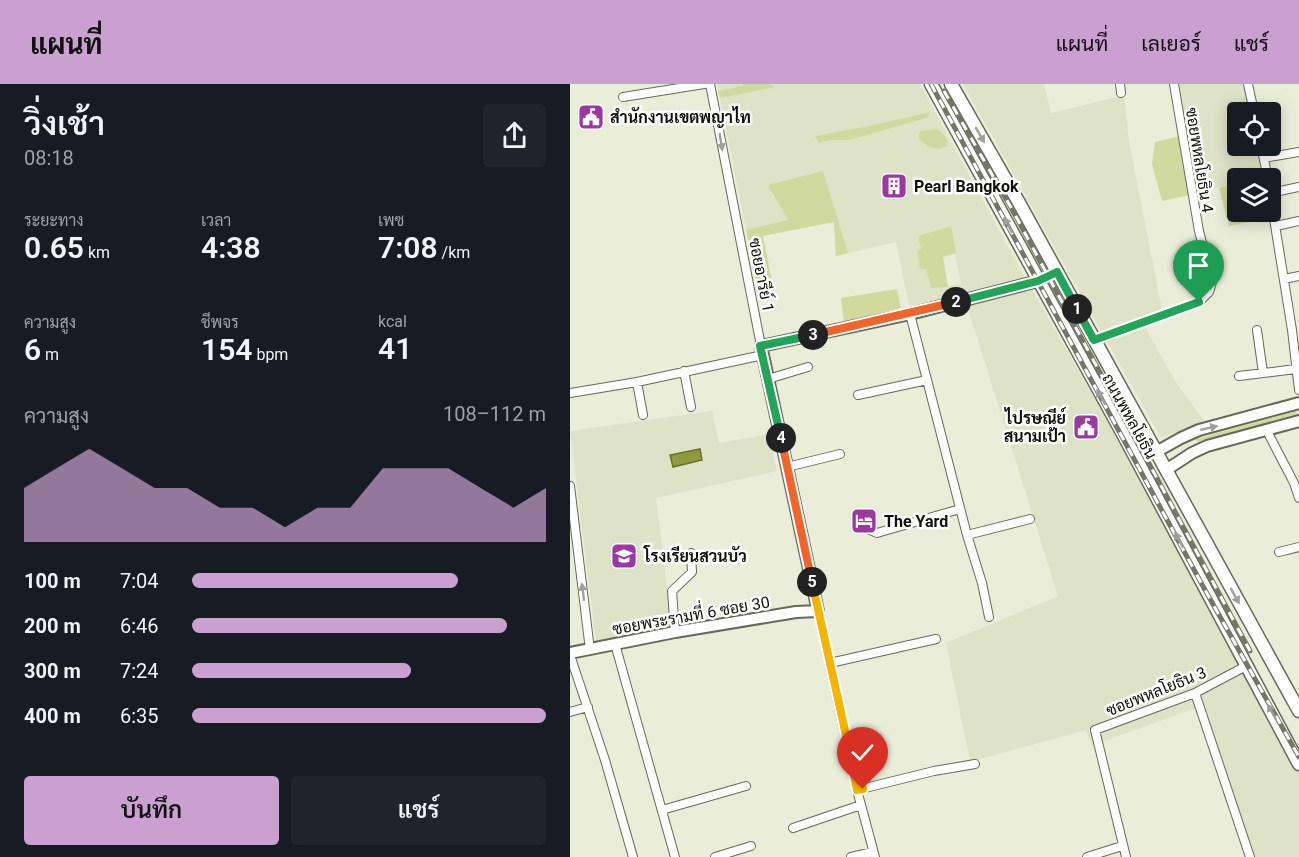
<!DOCTYPE html>
<html lang="th">
<meta charset="utf-8">
<style>
:root{--surface:#171b24;--page:#20242c;--text:#f1f3f6;--muted:#9ea1a6;--accent:#caa0d0}
body{margin:0;font-family:Roboto,Sarabun,sans-serif;background:var(--page);color:var(--text);height:100vh;display:flex;flex-direction:column;font-size:22px;white-space:nowrap}
*{box-sizing:border-box;margin:0}
p{font-size:20px;color:var(--muted)}
.icon{flex:none;width:33px;height:33px;fill:none;stroke:currentColor;stroke-width:2;stroke-linecap:round;stroke-linejoin:round}
.map{position:relative;flex:1;overflow:hidden}
.drawer{display:flex;flex-direction:column;background:var(--surface);width:570px}
.drawer>*{flex:none}
.tools{position:absolute;left:657px;top:18px;display:grid;gap:12px}
.tools a{display:grid;place-items:center;width:54px;height:54px;border-radius:6px;background:var(--surface);box-shadow:0 3px 15px #0003;font-size:30px}
.pin{position:absolute;display:grid;place-items:center;width:51px;height:51px;color:#fff;margin:-62px -26px;border-radius:50% 50% 50% 0;rotate:-45deg;box-shadow:0 0 6px #0007}
.pin .icon{rotate:45deg}
.km{position:absolute;width:30px;height:30px;margin:-15px;border-radius:50%;background:#222;color:#fff;font-size:16px;line-height:30px;text-align:center}
.round{display:grid;place-items:center;flex:none;width:63px;height:63px;border-radius:6px;background:var(--page)}
.overview{display:flex;align-items:center;justify-content:space-between;height:102px;padding:0 24px}
h1{font-size:33px;font-weight:600;line-height:45px}
.stats{display:grid;grid-template-columns:repeat(3,1fr);gap:9px;height:102px;padding:6px 24px}
.stats div{display:grid;align-content:center}
.stats b{font-size:30px;font-weight:600}
.stats small{font-size:16px;font-weight:400}
.stats p{font-size:16px}
.chart{height:168px;padding:12px 24px}
.chart p{display:flex;justify-content:space-between}
.chart svg{width:100%;height:108px;margin-top:6px;fill:var(--accent);opacity:.7}
.action{display:flex;gap:12px;margin-top:auto;padding:12px 24px}
.action a{flex:1;height:69px;border-radius:6px;background:var(--accent);color:#111;font-size:24px;font-weight:600;line-height:69px;text-align:center}
.action a+a{background:var(--page);color:var(--text)}
ul{padding:0 24px;list-style:none;font-size:20px}
li{display:grid;grid-template-columns:96px 72px 1fr;align-items:center;height:45px}
li i{height:15px;border-radius:8px;background:var(--accent)}
header{display:flex;align-items:center;gap:36px;box-sizing:border-box;height:84px;padding:0 30px;background:var(--accent);color:#111}
header strong{font-size:28px}
nav{display:flex;gap:33px;margin-inline-start:auto;font-size:21px}
main{display:flex;flex:1;min-height:0}
.map>svg:first-child{display:block}
.built{fill:#dee3c7;fill-rule:evenodd}
.green{fill:#d0d99e}
.water{fill:#8f993f;stroke:#69702f;stroke-width:1.5}
.lines{fill:none;stroke-linecap:round;stroke-linejoin:round}
.street-casing{stroke:#666957;stroke-width:10}
.secondary-casing{stroke:#666957;stroke-width:14}
.primary-casing{stroke:#666957;stroke-width:15}
.street{stroke:#fff;stroke-width:8}
.secondary{stroke:#fff;stroke-width:10}
.primary{stroke:#fff;stroke-width:12}
.rail-casing{stroke:#747668;stroke-width:5}
.rail{stroke:#fff;stroke-width:3;stroke-dasharray:9;stroke-linecap:butt}
.oneway{fill:#9f9f9d}
.split-1-casing{stroke:#fff;stroke-width:12}
.split-2-casing{stroke:#fff;stroke-width:12}
.split-3-casing{stroke:#fff;stroke-width:12}
.split-4-casing{stroke:#fff;stroke-width:12}
.split-5-casing{stroke:#fff;stroke-width:12}
.split-6-casing{stroke:#fff;stroke-width:12}
.split-7-casing{stroke:#fff;stroke-width:12}
.split-1{stroke:#22a559;stroke-width:8}
.split-2{stroke:#22a559;stroke-width:8}
.split-3{stroke:#f0652b;stroke-width:8}
.split-4{stroke:#22a559;stroke-width:8}
.split-5{stroke:#f0652b;stroke-width:8}
.split-6{stroke:#f5b400;stroke-width:8}
.split-7{stroke:#f5b400;stroke-width:8}
.labels{text-anchor:middle;stroke-width:5;stroke-linejoin:round;paint-order:stroke}
.poi-label{font-size:16px;font-weight:bold;fill:#0f1009;stroke:#fff;text-anchor:start}
.street-label{font-size:16px;fill:#0f1009;stroke:#fff}
</style>
<header>
<strong>แผนที่</strong>
<nav><a>แผนที่</a><a>เลเยอร์</a><a>แชร์</a></nav>
</header>
<main>
<section class="drawer">
<div class="overview"><div><h1>วิ่งเช้า</h1><p>08:18</p></div><a class="round"><svg class="icon" aria-label="share" viewBox="0 0 24 24"><path d="M12 15V3M7 8l5-5 5 5M5 13v7h14v-7"/></svg></a></div>
<div class="stats">
<div><p>ระยะทาง</p><b>0.65<small> km</small></b></div>
<div><p>เวลา</p><b>4:38</b></div>
<div><p>เพซ</p><b>7:08<small> /km</small></b></div>
</div>
<div class="stats">
<div><p>ความสูง</p><b>6<small> m</small></b></div>
<div><p>ชีพจร</p><b>154<small> bpm</small></b></div>
<div><p>kcal</p><b>41</b></div>
</div>
<div class="chart"><p><span>ความสูง</span>108–112 m</p>
<svg viewBox="0 0 160 44" preserveAspectRatio="none"><path d="M0 44V22L10 14L20 6L30 14L40 22L50 22L60 30L70 30L80 38L90 30L100 30L110 14L120 14L130 14L140 22L150 30L160 22V44z"/></svg>
</div>
<ul>
<li><b>100 m</b>7:04<i style="width:75%"></i></li>
<li><b>200 m</b>6:46<i style="width:89%"></i></li>
<li><b>300 m</b>7:24<i style="width:62%"></i></li>
<li><b>400 m</b>6:35<i style="width:100%"></i></li>
</ul>
<div class="action"><a>บันทึก</a><a>แชร์</a></div>
</section>
<div class="map">
<svg width="729" height="773" viewBox="0 0 729 773">
<rect width="100%" height="100%" fill="#eaeed9"/>
<!-- built -->
<path class="built" d="M147,0H350L449,183L593,434L729,690V773H685L634,621L521,662L516,646L400,678L376,559L488,512L394,212L340,226L326,158L266,172L263,127L176,146ZM379,143L391,200L361,204L348,152Z
M393,0H474L481,29L554,11L559,57L592,226L571,236L605,297L635,338L591,354Z
M609,0H674L680,28H668V62H687L694,92L684,94H668L667,99L626,109Z
M142,327L149,359L199,350L207,387L86,414L102,543L26,559L0,347Z"/>
<!-- green -->
<path class="green" d="M173,0H199L206,3L150,14L148,7L173,2Z
M360,28L358,33L353,35L279,56H261L249,59L245,52L295,43Z
M367,45C373,49 379,55 377,62C366,68 358,63 349,55V50L351,47Z
M610,52L619,111L592,117L582,80L585,58Z
M253,87L278,169L266,172L264,138L193,152L204,207L188,209L176,146L218,136L198,101Z
M667,99L668,128H699L701,134L659,142L649,104Z
M381,142L386,169L373,173L378,203L361,204L356,185H350L347,167L351,165L348,152Z
M327,205L331,224L274,238L271,214Z
M726,327L728,332L627,358L626,355Z"/>
<!-- water -->
<path class="water" d="M130,365L132,376L103,383L100,371Z"/>
<g class="lines">
<defs>
<path id="street" d="M140,0L191,262
M550,0L551,9
M678,0L684,28
M53,13L134,0
M691,62L698,94
M694,74L729,68
M700,109L729,103
M700,110L722,246L729,306
M706,142L729,137
M714,195L729,192
M340,230L397,451L412,499L419,533
M687,246L693,289
M524,257L629,218L639,208L642,198L629,147L604,0
M114,287L121,323
M669,292L726,285
M198,295L238,283
M67,298L73,331
M0,309L67,298L193,271
M288,311L357,296
M697,347L724,399L729,414
M217,383L270,370
M0,402L20,566
M295,431L300,446L307,449L390,425
M397,451L460,435
M709,468L729,463
M248,527L287,706L305,773
M105,548L102,507L122,488L121,469
M45,560L105,773
M0,571L35,676L63,773
M260,579L366,555
M625,609L680,773
M0,628L18,623
M287,706L364,687L405,680
M92,726L176,702
M223,744L291,721
M145,773L181,762
M281,773L303,768
M517,773L552,762
M556,773L525,646L625,609L678,581"/>
<path id="secondary" d="M586,368L611,354L629,346L729,319
M596,386L622,369L637,362L729,337
M0,569L105,548L226,528L248,527L191,262L340,230L468,197"/>
<path id="primary" d="M361,0L553,350L729,680
M381,0L448,117L729,627"/>
</defs>
<!-- street casing -->
<use href="#street" class="street-casing"/>
<!-- secondary casing -->
<use href="#secondary" class="secondary-casing"/>
<!-- primary casing -->
<use href="#primary" class="primary-casing"/>
<!-- street -->
<use href="#street" class="street"/>
<!-- secondary -->
<use href="#secondary" class="secondary"/>
<!-- primary -->
<use href="#primary" class="primary"/>
<defs>
<path id="rail" d="M361,0L635,506L729,673
M374,7L443,127L680,567"/>
</defs>
<!-- rail casing -->
<use href="#rail" class="rail-casing"/>
<!-- rail -->
<use href="#rail" class="rail"/>
</g>
<!-- one-way arrows -->
<defs><path id="oneway-solid" d="M-6-.8H1V-3.2L6.5 0L1 3.2V.8H-6Z" transform="scale(1.5)"/></defs>
<g class="oneway">
<use href="#oneway-solid" transform="translate(410 51) rotate(60)"/>
<use href="#oneway-solid" transform="translate(151 58) rotate(81)"/>
<use href="#oneway-solid" transform="translate(438 141) rotate(-118)"/>
<use href="#oneway-solid" transform="translate(531 313) rotate(-119)"/>
<use href="#oneway-solid" transform="translate(639 344) rotate(-13)"/>
<use href="#oneway-solid" transform="translate(609 456) rotate(-119)"/>
<use href="#oneway-solid" transform="translate(13 508) rotate(-97)"/>
<use href="#oneway-solid" transform="translate(665 512) rotate(61)"/>
<use href="#oneway-solid" transform="translate(702 628) rotate(-118)"/>
</g>
<g class="lines">
<defs>
<path id="split-1" d="M507,225L524,256L629,218"/>
<path id="split-2" d="M386,218L468,197L487,188L507,225"/>
<path id="split-3" d="M243,251L386,218"/>
<path id="split-4" d="M211,354L190,262L243,251"/>
<path id="split-5" d="M211,354L242,498"/>
<path id="split-6" d="M242,498L274,642"/>
<path id="split-7" d="M274,642L287,706L293,705"/>
</defs>
<!-- split-1 casing -->
<use href="#split-1" class="split-1-casing"/>
<!-- split-2 casing -->
<use href="#split-2" class="split-2-casing"/>
<!-- split-3 casing -->
<use href="#split-3" class="split-3-casing"/>
<!-- split-4 casing -->
<use href="#split-4" class="split-4-casing"/>
<!-- split-5 casing -->
<use href="#split-5" class="split-5-casing"/>
<!-- split-6 casing -->
<use href="#split-6" class="split-6-casing"/>
<!-- split-7 casing -->
<use href="#split-7" class="split-7-casing"/>
<!-- split-1 -->
<use href="#split-1" class="split-1"/>
<!-- split-2 -->
<use href="#split-2" class="split-2"/>
<!-- split-3 -->
<use href="#split-3" class="split-3"/>
<!-- split-4 -->
<use href="#split-4" class="split-4"/>
<!-- split-5 -->
<use href="#split-5" class="split-5"/>
<!-- split-6 -->
<use href="#split-6" class="split-6"/>
<!-- split-7 -->
<use href="#split-7" class="split-7"/>
</g>
<!-- icons -->
<defs>
<symbol id="civic-square" viewBox="-11 -11 22 22"><rect x="-9" y="-9" width="18" height="18" rx="4" fill="#9a3aa1" stroke="#fff"/><path d="M-.6-6.5H3V-4.5H.6V-3L4-1V1h2V6H-6V1h2V-1L-.6-3ZM-1.2 2.5V6h2.4V2.5Z" fill="#fff"/></symbol>
<symbol id="building-square" viewBox="-11 -11 22 22"><rect x="-9" y="-9" width="18" height="18" rx="4" fill="#9a3aa1" stroke="#fff"/><path d="M-4-6H4V6H1V3H-1V6H-4ZM-2.5-4.3h1.7v1.8h-1.7ZM.8-4.3h1.7v1.8H.8ZM-2.5-1h1.7V.8h-1.7ZM.8-1h1.7V.8H.8Z" fill="#fff"/></symbol>
<symbol id="hotel-square" viewBox="-11 -11 22 22"><rect x="-9" y="-9" width="18" height="18" rx="4" fill="#9a3aa1" stroke="#fff"/><path d="M-6-4.5h1.5V1H6V5H4.5V3h-9V5H-6ZM-4 0a1.8 1.8 0 1 1 3.6 0ZM.5 0V-2.5h3Q6-2.5 6 0Z" fill="#fff"/></symbol>
<symbol id="school-square" viewBox="-11 -11 22 22"><rect x="-9" y="-9" width="18" height="18" rx="4" fill="#9a3aa1" stroke="#fff"/><path d="M0-5L7-2L0 1L-7-2ZM-4 1L0 2.5L4 1V4Q0 6-4 4Z" fill="#fff"/></symbol>
</defs>
<g fill-rule="evenodd">
<use href="#civic-square" x="6" y="18" width="30" height="30"/>
<use href="#building-square" x="309" y="87" width="30" height="30"/>
<use href="#civic-square" x="501" y="328" width="30" height="30"/>
<use href="#hotel-square" x="279" y="422" width="30" height="30"/>
<use href="#school-square" x="39" y="457" width="30" height="30"/>
</g>
<g class="labels">
<!-- poi labels -->
<g class="poi-label">
<text x="40" y="39">สำนักงานเขตพญาไท</text>
<text x="344" y="108">Pearl Bangkok</text>
<text x="496" y="340" text-anchor="end">ไปรษณีย์<tspan x="496" dy="18">สนามเป้า</tspan></text>
<text x="314" y="443">The Yard</text>
<text x="74" y="478">โรงเรียนสวนบัว</text>
</g>
<!-- street labels -->
<g class="street-label">
<text transform="translate(630 76) rotate(81)" y="6">ซอยพหลโยธิน 4</text>
<text transform="translate(192 191) rotate(79)" y="6">ซอยอารีย์ 1</text>
<text transform="translate(560 332) rotate(61)" y="6">ถนนพหลโยธิน</text>
<text transform="translate(121 531) rotate(-10)" y="6">ซอยพระรามที่ 6 ซอย 30</text>
<text transform="translate(586 607) rotate(-22)" y="6">ซอยพหลโยธิน 3</text>
</g>
</g>
</svg>
<div class="tools">
<a><svg class="icon" aria-label="locate" viewBox="0 0 24 24"><circle cx="12" cy="12" r="6"/><path d="M12 2v4M12 18v4M2 12h4M18 12h4"/></svg></a>
<a><svg class="icon" aria-label="layers" viewBox="0 0 24 24"><path d="M12 4l9 5-9 5-9-5zM3 14l9 5 9-5"/></svg></a>
</div>
<div class="pin" style="left:629px;top:218px;background:#1e9e55"><svg class="icon" aria-label="arrive" viewBox="0 0 24 24"><path d="M6 21V4h12l-3 4 3 4H6"/></svg></div>
<div class="pin" style="left:293px;top:705px;background:#d93025"><svg class="icon" aria-label="check" viewBox="0 0 24 24"><path d="M5 12l5 5 9-10"/></svg></div>
<b class="km" style="left:507px;top:225px">1</b>
<b class="km" style="left:386px;top:218px">2</b>
<b class="km" style="left:243px;top:251px">3</b>
<b class="km" style="left:211px;top:354px">4</b>
<b class="km" style="left:242px;top:498px">5</b>
</div>
</main>
